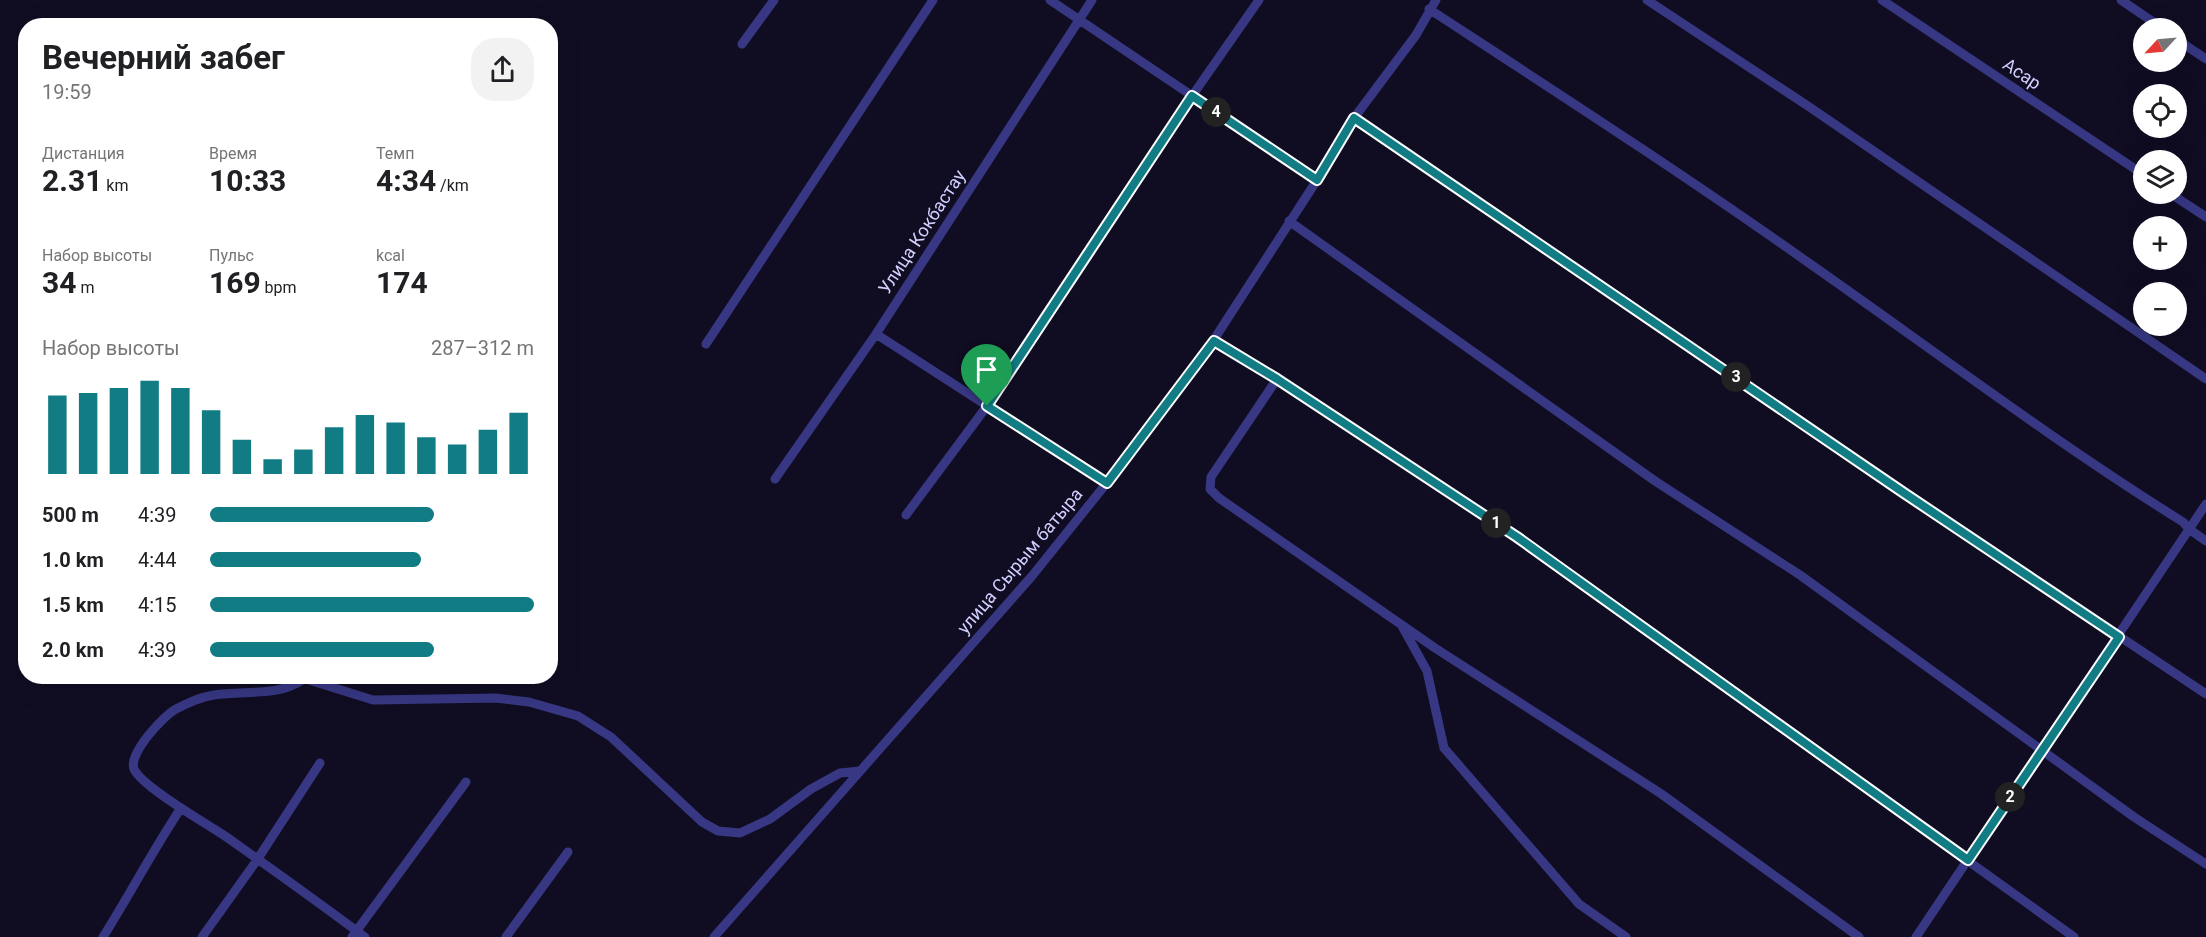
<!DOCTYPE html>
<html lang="ru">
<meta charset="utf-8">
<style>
:root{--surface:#fff;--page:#f2f2f2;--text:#202124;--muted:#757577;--accent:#127c84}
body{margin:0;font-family:Roboto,sans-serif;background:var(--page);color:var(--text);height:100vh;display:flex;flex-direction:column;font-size:22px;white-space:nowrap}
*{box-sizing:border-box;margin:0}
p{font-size:20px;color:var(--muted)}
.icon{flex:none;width:33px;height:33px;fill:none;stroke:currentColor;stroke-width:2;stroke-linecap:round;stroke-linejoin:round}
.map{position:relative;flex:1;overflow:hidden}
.details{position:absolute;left:18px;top:18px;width:540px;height:666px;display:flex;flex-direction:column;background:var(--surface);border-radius:24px;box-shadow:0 6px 24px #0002}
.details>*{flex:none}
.needle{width:39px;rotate:244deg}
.tools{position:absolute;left:2133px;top:18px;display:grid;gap:12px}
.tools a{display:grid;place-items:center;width:54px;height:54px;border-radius:50%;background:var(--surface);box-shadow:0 6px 24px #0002;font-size:30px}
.pin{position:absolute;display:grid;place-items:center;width:51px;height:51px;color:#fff;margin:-62px -26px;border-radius:50% 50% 50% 0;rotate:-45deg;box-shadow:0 0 6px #0007}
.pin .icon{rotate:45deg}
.km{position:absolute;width:30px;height:30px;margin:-15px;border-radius:50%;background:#222;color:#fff;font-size:16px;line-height:30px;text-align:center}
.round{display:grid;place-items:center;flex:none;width:63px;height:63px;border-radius:24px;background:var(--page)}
.overview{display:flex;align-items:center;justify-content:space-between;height:102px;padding:0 24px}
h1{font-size:33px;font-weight:700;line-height:45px}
.figures{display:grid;grid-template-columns:repeat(3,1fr);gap:9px;height:102px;padding:6px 24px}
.figures div{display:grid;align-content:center}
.figures b{font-size:30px;font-weight:700}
.figures small{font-size:16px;font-weight:400}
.figures p{font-size:16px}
.chart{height:168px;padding:12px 24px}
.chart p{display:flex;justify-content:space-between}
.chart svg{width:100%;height:108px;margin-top:6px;stroke:var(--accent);stroke-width:6}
ul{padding:0 24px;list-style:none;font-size:20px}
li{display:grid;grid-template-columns:96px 72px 1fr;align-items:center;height:45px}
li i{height:15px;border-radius:8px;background:var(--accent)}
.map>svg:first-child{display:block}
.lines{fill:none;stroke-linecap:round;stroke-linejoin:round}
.minor{stroke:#373783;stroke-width:9}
.route-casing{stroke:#fff;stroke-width:12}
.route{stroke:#127c84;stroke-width:8}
.labels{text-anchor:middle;stroke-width:5;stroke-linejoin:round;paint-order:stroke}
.street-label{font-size:18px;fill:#d2cfff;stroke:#100d23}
</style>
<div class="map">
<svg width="2206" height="937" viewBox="0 0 2206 937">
<rect width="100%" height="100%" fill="#100d23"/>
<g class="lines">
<!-- minor -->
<path class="minor" d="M1050,0L1317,180
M1647,0L1808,106L2206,379
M1882,0L2144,175
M2121,0L2162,28
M1429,9C1556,92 1683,174 1806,261C1932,349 2053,441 2183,522L2189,529L2206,541
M2176,39L2206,59
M742,44L774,0
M1354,118L1904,493L2206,694
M2171,194L2206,217
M1289,221L1655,481L1800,575L2134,817L2206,864
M876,334L1107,483
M1213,341L1277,379L1517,537L2074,937
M706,344L933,0
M1277,379L1211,477L1210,489L1219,498L1435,648L1660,793L1859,937
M775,479L876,334L1092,0
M906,515L987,406L1192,96L1259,0
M1402,626L1427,671L1444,748L1579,904L1626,937
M296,676L373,700L496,698L529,702L578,716L611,737L702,822L718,831L740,833L770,819L811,789L840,773L860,771
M302,680C278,697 243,690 214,695C200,697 188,703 176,709C163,716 128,754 134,769C141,786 207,824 225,836C272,869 319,903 365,937
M103,937C130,894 153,850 181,808
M202,937L257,860L320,763
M352,937L466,782
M506,937L568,852
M714,937L1032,576L1122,464L1213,341L1317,180L1354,118L1416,35L1436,0
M1916,937L2206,504"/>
</g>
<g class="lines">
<defs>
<path id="route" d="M1192,96L1317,180L1354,118L1904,493L2119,637L1968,860L1517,537L1277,379L1214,341L1107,483L987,406Z"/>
</defs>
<!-- route casing -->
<use href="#route" class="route-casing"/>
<!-- route -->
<use href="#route" class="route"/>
</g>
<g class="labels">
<!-- street labels -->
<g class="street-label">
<text transform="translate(2022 74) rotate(34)" y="6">Асар</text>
<text transform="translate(922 232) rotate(-57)" y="6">Улица Кокбастау</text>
<text transform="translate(1020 561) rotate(-50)" y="6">улица Сырым батыра</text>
</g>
</g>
</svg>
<div class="tools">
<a><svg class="needle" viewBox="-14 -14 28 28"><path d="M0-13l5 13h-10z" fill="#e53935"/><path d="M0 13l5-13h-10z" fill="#757577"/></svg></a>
<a><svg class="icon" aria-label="locate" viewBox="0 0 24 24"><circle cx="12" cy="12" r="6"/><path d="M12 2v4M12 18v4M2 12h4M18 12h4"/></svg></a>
<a><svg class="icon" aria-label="layers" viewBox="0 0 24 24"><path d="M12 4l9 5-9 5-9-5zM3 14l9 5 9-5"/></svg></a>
<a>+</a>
<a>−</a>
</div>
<div class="pin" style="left:987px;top:406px;background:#1e9e55"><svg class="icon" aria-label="arrive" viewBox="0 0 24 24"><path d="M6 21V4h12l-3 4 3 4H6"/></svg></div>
<b class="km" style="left:1496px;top:523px">1</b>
<b class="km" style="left:2010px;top:797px">2</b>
<b class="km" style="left:1736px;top:377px">3</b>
<b class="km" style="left:1216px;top:112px">4</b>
<section class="details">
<div class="overview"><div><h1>Вечерний забег</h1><p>19:59</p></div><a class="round"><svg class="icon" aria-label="share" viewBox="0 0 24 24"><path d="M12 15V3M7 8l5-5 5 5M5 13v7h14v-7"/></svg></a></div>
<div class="figures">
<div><p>Дистанция</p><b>2.31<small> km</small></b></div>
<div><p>Время</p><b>10:33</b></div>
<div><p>Темп</p><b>4:34<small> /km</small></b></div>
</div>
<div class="figures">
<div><p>Набор высоты</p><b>34<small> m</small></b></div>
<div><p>Пульс</p><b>169<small> bpm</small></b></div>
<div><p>kcal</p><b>174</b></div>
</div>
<div class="chart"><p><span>Набор высоты</span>287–312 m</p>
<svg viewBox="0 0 160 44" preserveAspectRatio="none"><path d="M5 44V12M15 44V11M25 44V9M35 44V6M45 44V9M55 44V18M65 44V30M75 44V38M85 44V34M95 44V25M105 44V20M115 44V23M125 44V29M135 44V32M145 44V26M155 44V19"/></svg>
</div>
<ul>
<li><b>500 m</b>4:39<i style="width:69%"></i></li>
<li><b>1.0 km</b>4:44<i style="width:65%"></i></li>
<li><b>1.5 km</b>4:15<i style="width:100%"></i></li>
<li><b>2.0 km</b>4:39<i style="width:69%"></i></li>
</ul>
</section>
</div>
